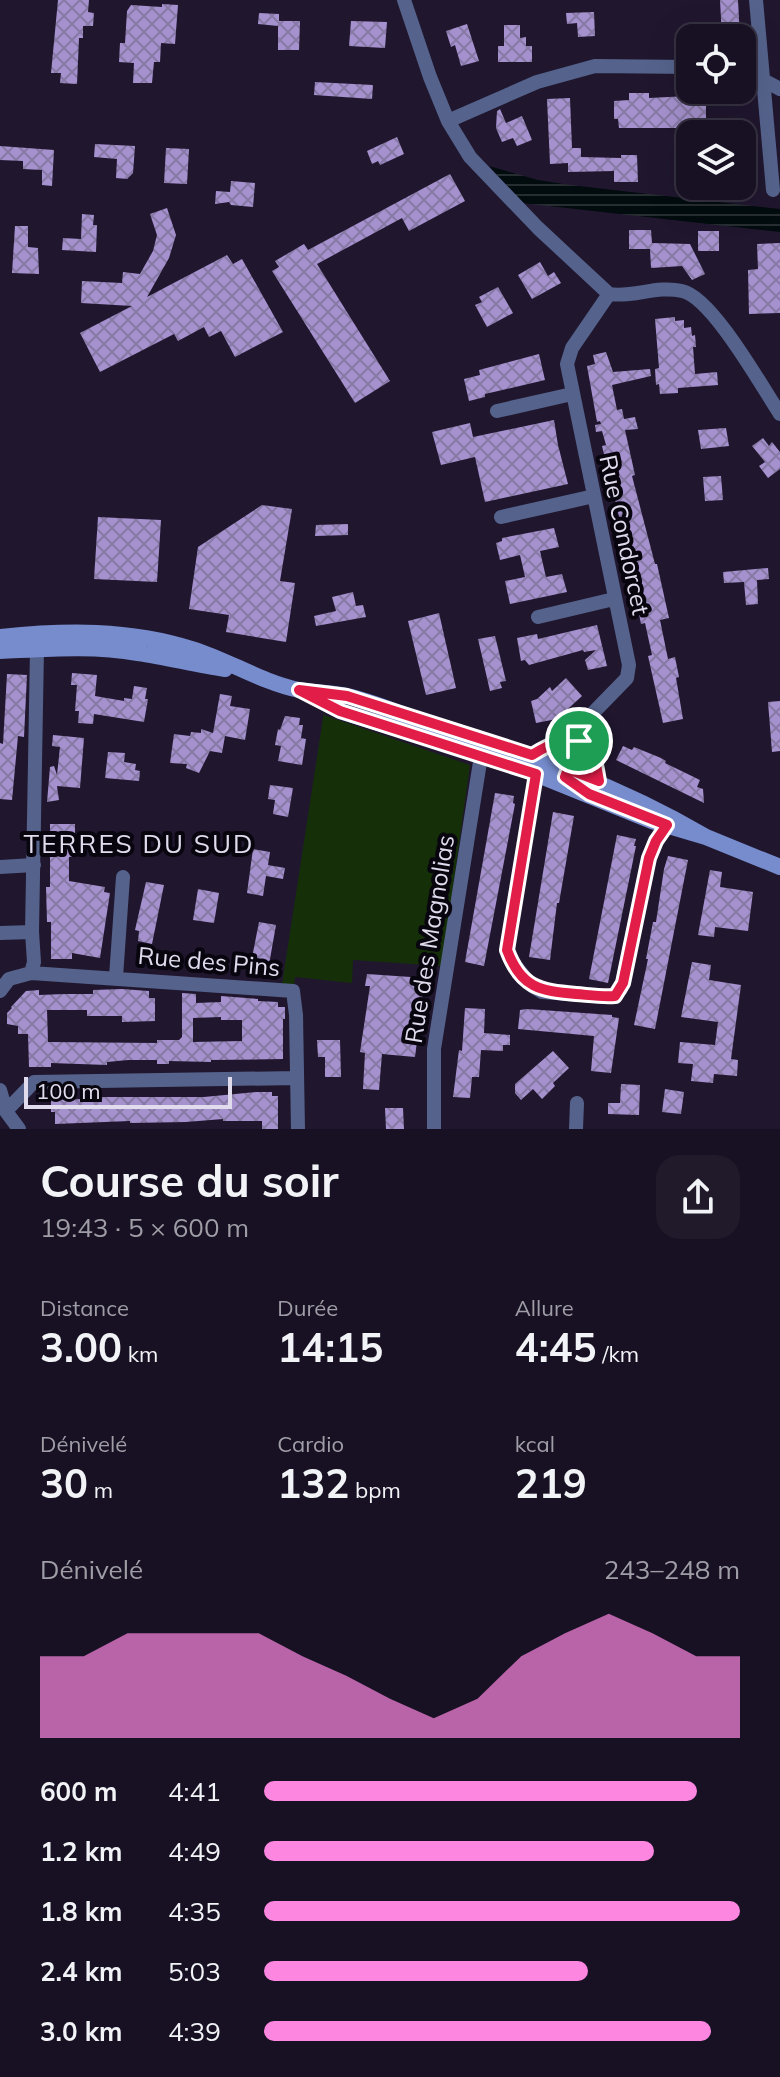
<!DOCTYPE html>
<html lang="fr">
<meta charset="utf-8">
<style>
:root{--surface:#181123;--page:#211a2b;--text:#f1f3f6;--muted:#9f9da6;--line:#363141;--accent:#fd86e1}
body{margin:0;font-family:Mulish,sans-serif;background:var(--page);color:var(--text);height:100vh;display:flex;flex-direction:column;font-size:30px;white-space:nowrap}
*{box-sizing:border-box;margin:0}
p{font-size:26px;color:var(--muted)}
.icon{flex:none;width:44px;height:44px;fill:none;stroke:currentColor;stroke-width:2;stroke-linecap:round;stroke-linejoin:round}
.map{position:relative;height:1129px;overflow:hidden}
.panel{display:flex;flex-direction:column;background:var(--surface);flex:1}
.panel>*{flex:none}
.fabs{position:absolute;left:676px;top:24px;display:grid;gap:16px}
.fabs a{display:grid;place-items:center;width:80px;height:80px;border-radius:16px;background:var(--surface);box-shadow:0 8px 32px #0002,0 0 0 2px var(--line);font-size:40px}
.scale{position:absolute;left:24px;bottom:20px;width:208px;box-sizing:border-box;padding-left:8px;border:4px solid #e1dced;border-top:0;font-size:22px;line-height:28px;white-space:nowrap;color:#e1dced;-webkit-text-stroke:6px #08050f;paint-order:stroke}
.pin{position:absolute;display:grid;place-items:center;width:68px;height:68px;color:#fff;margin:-34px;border:4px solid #fff;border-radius:50%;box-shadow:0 2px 8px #0007}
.round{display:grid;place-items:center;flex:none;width:84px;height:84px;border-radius:24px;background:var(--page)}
.headline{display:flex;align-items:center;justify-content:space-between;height:136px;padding:0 40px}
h1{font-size:44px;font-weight:700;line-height:60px}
.stats{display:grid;grid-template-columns:repeat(3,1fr);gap:12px;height:136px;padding:8px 40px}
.stats div{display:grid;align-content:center}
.stats b{font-size:40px;font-weight:700}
.stats small{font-size:22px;font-weight:400}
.stats p{font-size:22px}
.chart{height:224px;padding:16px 40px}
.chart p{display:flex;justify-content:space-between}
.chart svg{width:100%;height:144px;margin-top:8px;fill:var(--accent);opacity:.7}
ul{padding:0 40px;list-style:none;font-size:26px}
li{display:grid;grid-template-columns:128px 96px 1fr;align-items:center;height:60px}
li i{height:20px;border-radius:10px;background:var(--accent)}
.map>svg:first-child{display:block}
.grass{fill:#153009}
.water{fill:url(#water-rules)}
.building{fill:url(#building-cross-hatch);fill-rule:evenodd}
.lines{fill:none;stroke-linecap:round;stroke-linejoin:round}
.street{stroke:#55638c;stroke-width:14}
.secondary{stroke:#768ccd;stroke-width:16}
.route-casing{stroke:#fff;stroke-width:16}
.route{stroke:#e11d48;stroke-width:10}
.labels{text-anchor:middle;stroke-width:8;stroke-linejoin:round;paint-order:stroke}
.street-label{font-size:24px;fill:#e1dced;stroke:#08050f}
.neighbourhood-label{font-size:26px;letter-spacing:2px;fill:#e1dced;stroke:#08050f}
</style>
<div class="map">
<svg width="780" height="1129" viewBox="0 0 780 1129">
<defs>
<pattern id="water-rules" width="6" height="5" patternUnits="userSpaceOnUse" patternTransform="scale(2)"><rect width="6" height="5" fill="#020b0d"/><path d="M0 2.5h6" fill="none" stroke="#272e31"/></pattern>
<pattern id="building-cross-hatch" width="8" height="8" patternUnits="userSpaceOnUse" patternTransform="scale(2)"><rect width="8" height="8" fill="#a491cd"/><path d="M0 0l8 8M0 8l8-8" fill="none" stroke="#8779a5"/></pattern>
</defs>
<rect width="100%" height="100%" fill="#20172f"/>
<!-- grass -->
<path class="grass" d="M325,705L324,715L470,765L442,966L353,960L352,983L295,977L293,993L281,991Z"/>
<!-- water -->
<path class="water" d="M489,166L538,180L570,185L780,209V232L522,203Z"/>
<!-- building -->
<path class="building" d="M58,0H89L88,12L94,13L93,26H83V38H79L77,84L60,83L61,73H51Z
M720,0H738L740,38H722Z
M162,4L178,5L175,44L161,43L160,62H154L152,83H133L134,63L119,62L120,43H125L127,11L131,5L162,7Z
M594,12L595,36L578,37L577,23L567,24L566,13Z
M259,13L279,14V21H300L299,50H278V26L258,24Z
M351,21L387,22L385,48L349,46Z
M467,24L479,61L461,66L455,45L451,47L446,31Z
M504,25H520V38L526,37V46H532V62H498V46H504Z
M315,82L373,85L372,99L314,95Z
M688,90H706V128H619L618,119H614V101L629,100V93H649V98L688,96Z
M570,98L572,148H581V157L621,158V155H637L638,182H614V171L568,172V163L550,164L547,99Z
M500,109L506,123L522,116L532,140L517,146L513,138L502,142L496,128L497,111Z
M397,137L404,154L380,165L378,161L372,164L367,151Z
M95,144L135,146L133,173L127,179L116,178L117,159L94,157Z
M0,146L54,150L52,186L42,185V170L23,169V161L0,160Z
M166,148L189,149L187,184L164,183Z
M450,174L465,201L409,231L402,218L317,264L390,381L355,403L272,271L279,267L275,261L304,244L308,250Z
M231,181L255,183L253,207L231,205L229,202L215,204L216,191L230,192Z
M167,208L176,235L169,258L147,297L227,255L233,264L242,259L283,332L235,357L221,331L209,337L204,327L178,341L174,334L100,372L80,333L132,306L81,303L82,281L122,283L123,272L140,274L153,251L157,235L150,214Z
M82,214L94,215L93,225H97L96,252L62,250L63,238L81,239Z
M15,226H28V247L38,248L39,274L12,273Z
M629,230H651L652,243L690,244L705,274L692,280L682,266L651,268L650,249H629Z
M698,231H719V251H698Z
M780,243V313L749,314L748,270L758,269L757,244Z
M540,262L548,276L554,272L561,283L532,299L518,275Z
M498,287L513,313L487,327L475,305L482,302L479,297Z
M675,317V321L684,320V328L691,327L692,336L695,335L696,347H693L695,374L717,372L718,385L678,388V393L660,394L659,384L656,385L655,369L659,368L655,319Z
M606,352L613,372L650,369L651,376L612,385L617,410L622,409L624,419L635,417L638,429L625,430L635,475L632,476L655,564H657L669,618L660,620L668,659L675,657L679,677L676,678L683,719L663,723L648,656L652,655L645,623L641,624L625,541L602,446L606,445L602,431L596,432L595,425L601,424L600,421L597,422L587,366L595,364L593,355Z
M539,354L545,380L485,394V397L469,401L464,379L480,375L479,370Z
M554,420L558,445L568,484L485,502L475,457L441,465L432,432L470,423L473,437Z
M726,428L729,446L701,449L698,430Z
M763,438L769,446L772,442L780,452V469L768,478L759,466L765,462L752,446Z
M721,476L723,500L705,501L703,477Z
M262,505L292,509L280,581L295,583L286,642L226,632L229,615L189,609L198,547Z
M98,517L161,520L157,582L94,579Z
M348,524V535L315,536L316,525Z
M554,528L559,547L540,551L545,573L546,577L562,574L567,592L510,604L505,581L525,577L520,555L500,560L496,543L502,541V538Z
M768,568L769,579L757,580L758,604L746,605L744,582L724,583L723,572Z
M353,592L356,606L363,605L366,617L316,626L314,616L336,611L332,597Z
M439,613L456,688L426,695L408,621Z
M597,625L607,666L588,670L585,660L596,650L584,652L583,650L529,665L525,660L521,661L517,638L537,634L538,639Z
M495,636L506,681L500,682L502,688L490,691L478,639Z
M72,673L97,675L95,696L124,701V698L132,699L134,686L147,688L145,699H148L144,722L94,714L93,724L78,723L79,711H75L77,685H71Z
M7,674L27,675L24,737L18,736L12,800L0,799V743L3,744Z
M566,678L582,696L557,719L536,723L531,701L537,699L550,687L552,691Z
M220,694L232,696L230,706L250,709L245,740L225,736L222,753L210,751L199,773L186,768L187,764L170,763L174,734L190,736L191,732L201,733V729L213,733Z
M780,701V751L772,752L768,702Z
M285,716L300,718L299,725H303L301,738L306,739L302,765L278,761L281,746L275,745L278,729L280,730Z
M53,735L84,738L80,788L57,786L59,800L47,802L50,767L54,766L57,775L60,747L52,746Z
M623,746L632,750L634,747L661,758L666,761L665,763L700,780L697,787L703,789L704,803L616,760Z
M108,752L125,753L124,762L136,764L135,770L140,771L139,781L105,778Z
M270,785L293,788L288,817L273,814L275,800L268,799Z
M495,793L514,796L513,803L515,804L484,966L465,962Z
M553,812L574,816L559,903H557L550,960L529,957Z
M50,824H75V841H72V857H69V881L105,887L104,892L110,893L100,958L72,953V959H51V922H47L46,887H50Z
M617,835L636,839L634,846H636L608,983L589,979Z
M253,849L270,852L268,865L285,868L283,879L266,876L263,896L247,893Z
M668,856L688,860L655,1029L634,1025L648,959H646L653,922H656L664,869Z
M710,870L722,872L720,887L753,892L748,931L715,927L714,937L698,935Z
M146,882L164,885L152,944L138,941L139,931L135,930Z
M198,889L219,893L214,923L193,920Z
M259,922L276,925L267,976L249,973Z
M692,962L711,965L709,980L741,985L731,1059L738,1060L737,1076L714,1074L713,1083L691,1081L693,1064L678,1063L680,1042L715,1045L718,1022L681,1017Z
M367,974L425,978L415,1057L382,1054L379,1090L363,1089L365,1053L360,1052L370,986H365Z
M122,989L149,991V998H155V1021L122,1022V1016H87V1010H47L48,1042L157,1043V1040H179L182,1037V993L196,994V1003L221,1002V996L258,999V1001L278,1002V1007H285V1019H283V1059L211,1060V1062L169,1061V1064H157V1060H128L107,1062V1065L51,1063V1067H29L28,1034H18V1026L7,1024V1013L12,1008L11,1007L26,991L39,990V995L65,994H93V990ZM221,1017V1020H242V1041L193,1042V1018Z
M465,1008L485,1009L484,1033L510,1035V1045H503V1051L481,1050L479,1077H472L470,1098L453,1097L459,1050L462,1051Z
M527,1009L612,1015V1017L619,1018L611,1073L591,1071L594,1036L518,1029L520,1010Z
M317,1040H340L341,1077H325V1057H318Z
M553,1051L569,1068L553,1083L555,1086L542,1099L533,1089L521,1100L515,1093V1084Z
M621,1084L640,1085L639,1115L608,1114V1103H620Z
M665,1089L684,1092L681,1114L662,1112Z
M257,1092H272V1096H278V1129H262V1121H223V1119L186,1122L130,1123V1121L55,1124V1112H51V1100L84,1099V1097H204Z
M385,1108H403L404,1129H386Z"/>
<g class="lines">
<!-- street -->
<path class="street" d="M404,0L430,77L448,121L470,157L538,228L609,294C633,298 657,285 682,291C712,297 762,387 780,414
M756,0L773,190
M742,72L750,73L780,89
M448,121L537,82L595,66L690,67
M497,411L572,394
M501,517L594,496
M538,617L614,599
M532,755C549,745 575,730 590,750C596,757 597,772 599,781
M536,774L507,950L510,959L531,985L542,992L610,997L621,989L649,858L656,841L667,825
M565,777L592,714L627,678L629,665L567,364L572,348L609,294
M0,867L34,865
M0,933L32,932
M31,973L293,991L296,1015L298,1129
M116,977L123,877
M0,991L9,979L31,973L34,962L32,932L37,649
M0,1090L6,1111L34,1082L297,1078
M2,1106L19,1129
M434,1129V1049L481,756
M576,1129L577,1103"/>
<!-- secondary -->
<path class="secondary" d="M0,637C65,630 129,629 192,649C228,660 261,682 299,690C314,693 331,692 347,696C376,702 404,716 433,725C531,756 616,784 706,837
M0,651C46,649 92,645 138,653C167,657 196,665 225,669
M312,696L340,711L506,762L652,821L706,837L780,867"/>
</g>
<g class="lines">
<defs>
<path id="route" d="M299,690L347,696L532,755C548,745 575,730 590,750C596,757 597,772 599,781L568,769L565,777L589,794L667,825L656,841L649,858L623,983L615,996C602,997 589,995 576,994C540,991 521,988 507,950L536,774L340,711Z"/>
</defs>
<!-- route casing -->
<use href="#route" class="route-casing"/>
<!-- route -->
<use href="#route" class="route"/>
</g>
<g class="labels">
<!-- street labels -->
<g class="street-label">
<text transform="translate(624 535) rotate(78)" y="8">Rue Condorcet</text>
<text transform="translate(430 939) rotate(-81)" y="8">Rue des Magnolias</text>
<text transform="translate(209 962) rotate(5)" y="8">Rue des Pins</text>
</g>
<!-- neighbourhood labels -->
<g class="neighbourhood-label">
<text x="139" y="853">TERRES DU SUD</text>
</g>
</g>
</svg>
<div class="fabs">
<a><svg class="icon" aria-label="locate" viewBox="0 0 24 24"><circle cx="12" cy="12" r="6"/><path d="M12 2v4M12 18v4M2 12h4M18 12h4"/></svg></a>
<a><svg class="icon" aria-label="layers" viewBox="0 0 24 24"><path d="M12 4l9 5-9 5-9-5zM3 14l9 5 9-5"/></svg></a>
</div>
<div class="scale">100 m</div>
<div class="pin" style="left:579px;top:741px;background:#1e9e55"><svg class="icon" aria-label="arrive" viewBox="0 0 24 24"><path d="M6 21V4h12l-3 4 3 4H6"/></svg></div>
</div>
<section class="panel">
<div class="headline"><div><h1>Course du soir</h1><p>19:43 · 5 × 600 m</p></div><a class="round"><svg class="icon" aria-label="share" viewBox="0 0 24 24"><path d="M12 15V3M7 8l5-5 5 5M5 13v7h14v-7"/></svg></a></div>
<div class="stats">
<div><p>Distance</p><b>3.00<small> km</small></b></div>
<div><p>Durée</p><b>14:15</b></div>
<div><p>Allure</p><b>4:45<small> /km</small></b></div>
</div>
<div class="stats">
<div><p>Dénivelé</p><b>30<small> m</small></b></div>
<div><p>Cardio</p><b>132<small> bpm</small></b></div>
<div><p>kcal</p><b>219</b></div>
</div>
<div class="chart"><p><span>Dénivelé</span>243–248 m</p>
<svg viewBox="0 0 160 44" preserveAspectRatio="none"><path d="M0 44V19L10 19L20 12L30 12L40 12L50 12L60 19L70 25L80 32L90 38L100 32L110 19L120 12L130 6L140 12L150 19L160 19V44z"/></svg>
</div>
<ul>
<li><b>600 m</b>4:41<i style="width:91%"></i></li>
<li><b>1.2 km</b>4:49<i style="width:82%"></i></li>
<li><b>1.8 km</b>4:35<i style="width:100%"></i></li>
<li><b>2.4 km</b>5:03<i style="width:68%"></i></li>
<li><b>3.0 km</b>4:39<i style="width:94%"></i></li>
</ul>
</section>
